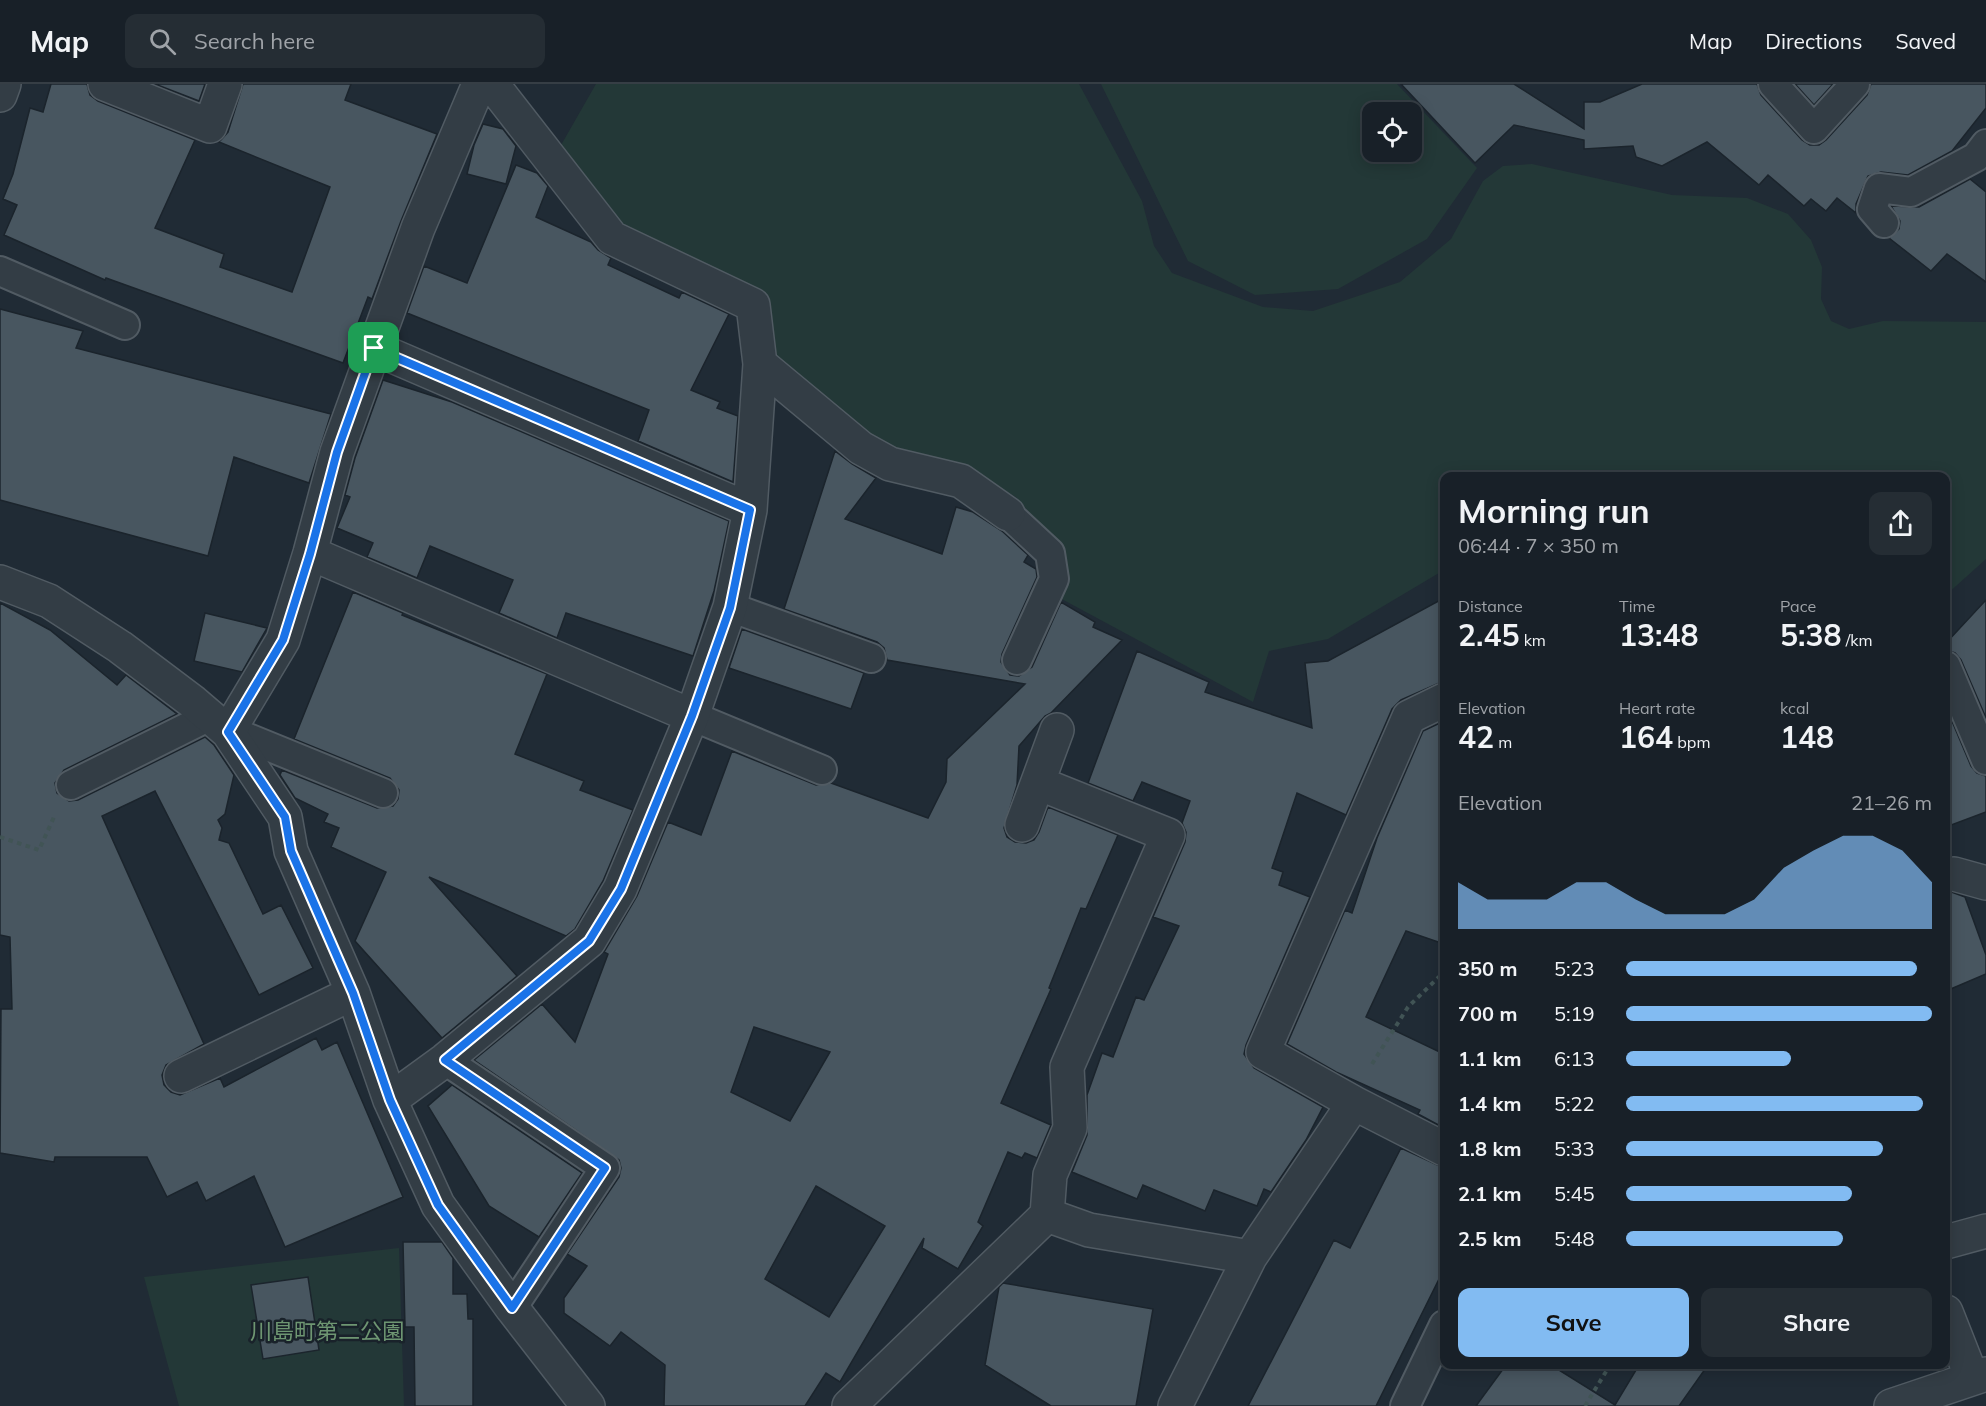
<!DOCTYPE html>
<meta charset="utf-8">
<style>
:root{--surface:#182028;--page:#252d34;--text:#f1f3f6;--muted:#9fa3a8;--line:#363e45;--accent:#82bbf2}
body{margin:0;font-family:Mulish,"Noto Sans JP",sans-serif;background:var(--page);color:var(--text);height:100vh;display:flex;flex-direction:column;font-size:22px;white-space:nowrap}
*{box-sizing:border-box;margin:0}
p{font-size:20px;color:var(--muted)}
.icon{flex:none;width:33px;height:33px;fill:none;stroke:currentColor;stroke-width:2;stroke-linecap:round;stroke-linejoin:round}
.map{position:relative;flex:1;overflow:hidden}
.drawer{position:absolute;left:1440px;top:388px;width:510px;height:897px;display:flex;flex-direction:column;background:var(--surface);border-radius:12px;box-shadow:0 3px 15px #0003,0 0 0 2px var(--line)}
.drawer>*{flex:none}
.buttons{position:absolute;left:1362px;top:18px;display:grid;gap:12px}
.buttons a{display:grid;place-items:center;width:60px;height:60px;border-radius:12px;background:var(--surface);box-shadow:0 3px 15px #0003,0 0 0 2px var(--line);font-size:30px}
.pin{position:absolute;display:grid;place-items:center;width:51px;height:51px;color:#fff;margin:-26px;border-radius:12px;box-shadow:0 3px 9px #0006}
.round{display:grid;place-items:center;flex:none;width:63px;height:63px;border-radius:12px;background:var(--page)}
.headline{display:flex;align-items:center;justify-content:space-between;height:102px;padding:0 18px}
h1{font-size:33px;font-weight:700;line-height:45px}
.stats{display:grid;grid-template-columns:repeat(3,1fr);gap:9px;height:102px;padding:6px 18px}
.stats div{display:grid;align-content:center}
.stats b{font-size:30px;font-weight:700}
.stats small{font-size:16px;font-weight:400}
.stats p{font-size:16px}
.chart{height:168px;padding:12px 18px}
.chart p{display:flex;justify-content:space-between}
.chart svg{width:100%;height:108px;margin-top:6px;fill:var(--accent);opacity:.7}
.cta{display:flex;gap:12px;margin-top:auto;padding:12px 18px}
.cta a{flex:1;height:69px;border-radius:12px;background:var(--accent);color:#111;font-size:24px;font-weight:700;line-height:69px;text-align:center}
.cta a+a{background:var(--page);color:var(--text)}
ul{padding:0 18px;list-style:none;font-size:20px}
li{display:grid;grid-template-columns:96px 72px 1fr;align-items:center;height:45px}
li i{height:15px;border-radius:8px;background:var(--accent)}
header{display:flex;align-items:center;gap:36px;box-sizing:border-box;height:84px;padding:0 30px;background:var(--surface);border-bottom:2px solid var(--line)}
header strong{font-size:28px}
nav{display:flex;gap:33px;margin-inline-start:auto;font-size:21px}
.search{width:420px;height:54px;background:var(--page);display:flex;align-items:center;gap:15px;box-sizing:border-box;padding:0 21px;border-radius:12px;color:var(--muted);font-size:22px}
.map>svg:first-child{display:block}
.green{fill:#233837;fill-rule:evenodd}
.building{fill:#485660;stroke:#1b242c;stroke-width:1.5;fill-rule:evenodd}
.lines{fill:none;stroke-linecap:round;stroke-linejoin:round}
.lane-casing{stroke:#515b63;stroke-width:32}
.street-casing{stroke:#515b63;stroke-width:36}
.path{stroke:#415455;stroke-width:4;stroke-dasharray:4.5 4.5;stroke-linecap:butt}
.lane{stroke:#333d45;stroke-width:28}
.street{stroke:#333d45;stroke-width:33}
.route-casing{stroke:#fff;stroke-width:12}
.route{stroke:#1a73e8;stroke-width:8}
.labels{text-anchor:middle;stroke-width:5;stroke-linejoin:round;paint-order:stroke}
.park-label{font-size:22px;fill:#6e9672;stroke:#19222a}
</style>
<header>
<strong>Map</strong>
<div class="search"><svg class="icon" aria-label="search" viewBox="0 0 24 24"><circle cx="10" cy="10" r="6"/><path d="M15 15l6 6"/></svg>Search here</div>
<nav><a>Map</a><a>Directions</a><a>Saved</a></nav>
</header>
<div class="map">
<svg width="1986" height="1322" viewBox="0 0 1986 1322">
<rect width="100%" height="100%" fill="#202b35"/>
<!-- green -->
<path class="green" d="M596,0H1079L1142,117L1154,162L1172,189L1263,223L1313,227L1400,198L1451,155L1483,97L1503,82L1532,80L1672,111L1747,114L1788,130L1811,156L1822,183L1821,215L1831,237L1849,245L1883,237L1986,238V475L1946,511V393H1444V486L1328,555L1269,567L1253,618L1058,513L1066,474L1016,413L967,386L860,356L774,275L756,215L617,147L560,63Z
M1101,0H1397L1477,84L1427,155L1338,205L1255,211L1188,177ZM1372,28H1412V68H1372Z
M399,1164L404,1322H179L144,1193Z"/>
<!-- building -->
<path class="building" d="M51,0H87L90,11L98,17L195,56L155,144L224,170L220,183L292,208L330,103L219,58L228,48L243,0H351L345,16L437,50L401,137L372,215L368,213L343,279L106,194L105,196L4,151L17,121L3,115L13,90L30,24L43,28Z
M155,0H205L199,17Z
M1401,0H1514L1584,45V18H1600L1642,0H1757L1761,11L1802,56L1810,61H1819L1826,56L1867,11L1871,0H1986V24L1952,67L1908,91L1881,88L1868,92L1856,120V129L1837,114L1826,127L1811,115L1804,122L1768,91L1759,101L1707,58L1662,82L1636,73L1633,62L1584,65V56L1514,41L1475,79Z
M1795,0H1833L1814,21Z
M483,40L503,45L516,62L506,100L467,90L474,61Z
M516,81L537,89L548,102L536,133L591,158L598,166L611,174L608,181L679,214L682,208L729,230L691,306L720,318L717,324L738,332L733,398L638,357L649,326L407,229L424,182L467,199Z
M1970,95L1986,108V198L1947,170L1931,187L1889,154L1899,145L1900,137L1891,122L1919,123Z
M0,225L83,247L76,264L331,330L309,399L234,373L208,472L0,416Z
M383,296L452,318L729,437L714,507L693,572L566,529L557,554L499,529L513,496L430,462L417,494L367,473L373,459L337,444L350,413L345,411L355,374Z
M835,367L852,380L876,394L845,435L942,470L956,423L973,428L1002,447L1028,471L1024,478L1036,485L1037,493L1002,570L1001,578L1010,591L1019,592L1032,583L1061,518L1095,538L1093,543L1122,556L1051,629L1045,632L1019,662L1017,701L1004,744L1007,753L1015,758L1026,759L1034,756L1039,748L1048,723L1118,751L1086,825L1081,824L1049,904L1051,905L1001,1019L1051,1041L1037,1074L1025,1069L1022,1074L1008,1068L978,1138L983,1142L958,1185L922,1164L924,1154L840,1298L826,1289L805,1322H664L665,1281L621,1248L610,1262L564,1229V1214L587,1182L567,1170L619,1093L621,1084L619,1076L474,976L542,920L575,958L608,870L604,868L637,812L668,738L701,751L732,667L816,701L831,699L928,734L946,698L947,675L1025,600L887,576L884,564L877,558L784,525ZM754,943L830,968L790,1037L731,1008ZM816,1102L885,1142L829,1233L765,1195Z
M353,508L403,529L402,531L547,590L515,670L584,697L580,706L633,726L603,797L575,845L566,852L429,793L517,892L442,954L355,857L386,788L331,763L339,744L324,738L328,730L295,714L280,691L282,686L377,724L393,722L398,715L399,706L390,694L294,655Z
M1444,514V597L1401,616L1392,625L1346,731L1297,709L1272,784L1283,788L1279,801L1310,813L1246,961L1244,970L1254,984L1323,1023L1306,1056L1271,1108L1264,1105L1257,1122L1214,1106L1205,1127L1143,1101L1137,1115L1072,1088L1087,1051V1011L1102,969L1113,973L1136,913L1144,916L1179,842L1153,833L1185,758L1186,748L1182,739L1190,717L1142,698L1133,717L1088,699L1137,567L1209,598L1205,608L1312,644L1305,579L1328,577Z
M1986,516V634L1961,576L1955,569L1946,566V559Z
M0,519L50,546L117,601L126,591L177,630L64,686L55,699L57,709L69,717L78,716L205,653L214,661L234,691L225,730L218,736L222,744L219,756L229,759L263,830L281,821L313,884L259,911L155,707L102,732L204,960L166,981L162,991L164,1001L171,1008L180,1011L220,994L224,1003L316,954L322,966L337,958L403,1113L285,1163L254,1092L206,1117L197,1098L167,1113L147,1073H55L54,1078L0,1069L1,925H12L10,853L0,851Z
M205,529L267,544L242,588L194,577Z
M742,545L864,589L851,625L729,584Z
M1946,623L1971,682L1977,689L1986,692V728L1946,743Z
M1444,637V860L1406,847L1366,933L1444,970V1044L1418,1030L1420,1026L1336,988L1287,960L1345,826L1352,829L1377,754L1423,647Z
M1946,806L1965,813L1986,871V890L1946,907Z
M452,1001L582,1089L539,1153L489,1122L428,1022Z
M1401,1064L1444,1084V1185L1376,1322H1248L1334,1156L1350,1164Z
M403,1158H442L453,1174V1210H467L468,1235H473V1322H415L414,1243H405Z
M308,1193L319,1266L263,1275L251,1201Z
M1003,1199L1153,1225L1136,1322H1051L985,1281L999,1203Z
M1506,1281H1551L1615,1321L1639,1281H1708L1679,1322H1476Z"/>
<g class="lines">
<defs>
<path id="lane" d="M1773,0L1814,45L1855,0
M1884,139L1872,125L1879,104L1911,108L1976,73L1986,60
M0,187L125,241
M1008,430L1050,469L1054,495L1017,576
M730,523L871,574
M1946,582L1986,676
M692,632L822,686
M228,648L248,654L383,709
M71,701L210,632
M445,976L605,1084L512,1224
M1405,1322L1444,1241"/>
<path id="street" d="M105,0L210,42L225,0
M0,11L4,0
M374,264L750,426
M760,280L861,364L890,380L961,397L1008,430
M310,469L692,632
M0,498L49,517L120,563L193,618L228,648L285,733L291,767L353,909L390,1016L438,1121L512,1224L588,1322
M228,648L283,556L310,469L337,368L418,144L479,0
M1038,699L1168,751L1067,983L1070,1044L1050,1091L1047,1131
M1022,741L1057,646
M1954,790L1986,799
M181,992L353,909
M390,1016L445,976L589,857L620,805L692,632L730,523L750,426L760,280L753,221L612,154L492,0
M1354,1019L1263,968L1409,633L1444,616
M1946,1158L1986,1147
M1946,1228L1972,1294
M849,1322L1047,1131L1089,1146L1250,1173L1354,1019L1444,1065
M1175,1322L1250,1173
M1891,1322L1986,1290"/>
</defs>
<!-- lane casing -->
<use href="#lane" class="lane-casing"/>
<!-- street casing -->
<use href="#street" class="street-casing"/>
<!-- path -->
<path class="path" d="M0,753L39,766L54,733
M1372,980L1408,923L1444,888
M1585,1322L1610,1281"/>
<!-- lane -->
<use href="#lane" class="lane"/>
<!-- street -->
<use href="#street" class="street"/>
</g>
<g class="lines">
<defs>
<path id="route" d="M374,264L750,426L730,524L692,632L621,805L589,857L445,976L605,1084L512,1224L438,1121L390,1016L353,909L291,767L285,733L228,648L283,556L310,470L337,368Z"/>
</defs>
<!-- route casing -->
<use href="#route" class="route-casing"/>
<!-- route -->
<use href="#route" class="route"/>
</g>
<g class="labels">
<!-- park labels -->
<g class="park-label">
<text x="327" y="1255">川島町第二公園</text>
</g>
</g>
</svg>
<div class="buttons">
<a><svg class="icon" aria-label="locate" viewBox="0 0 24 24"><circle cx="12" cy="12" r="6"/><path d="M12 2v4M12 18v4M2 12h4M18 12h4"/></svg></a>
</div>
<div class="pin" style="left:374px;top:264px;background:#1e9e55"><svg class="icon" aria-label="arrive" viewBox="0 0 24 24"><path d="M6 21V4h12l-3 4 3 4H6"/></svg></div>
<section class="drawer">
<div class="headline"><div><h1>Morning run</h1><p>06:44 · 7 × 350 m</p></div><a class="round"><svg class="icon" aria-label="share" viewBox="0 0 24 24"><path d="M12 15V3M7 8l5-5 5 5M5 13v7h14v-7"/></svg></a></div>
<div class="stats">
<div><p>Distance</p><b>2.45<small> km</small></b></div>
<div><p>Time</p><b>13:48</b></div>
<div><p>Pace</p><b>5:38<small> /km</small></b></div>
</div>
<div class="stats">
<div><p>Elevation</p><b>42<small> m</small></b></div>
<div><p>Heart rate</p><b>164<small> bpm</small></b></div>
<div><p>kcal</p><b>148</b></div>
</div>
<div class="chart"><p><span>Elevation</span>21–26 m</p>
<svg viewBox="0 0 160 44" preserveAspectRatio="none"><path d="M0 44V25L10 32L20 32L30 32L40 25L50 25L60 32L70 38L80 38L90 38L100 32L110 19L120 12L130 6L140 6L150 12L160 25V44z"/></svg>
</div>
<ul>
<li><b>350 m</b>5:23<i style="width:95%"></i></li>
<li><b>700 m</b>5:19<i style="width:100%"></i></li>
<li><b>1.1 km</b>6:13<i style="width:54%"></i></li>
<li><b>1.4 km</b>5:22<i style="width:97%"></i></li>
<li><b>1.8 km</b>5:33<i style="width:84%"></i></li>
<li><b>2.1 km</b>5:45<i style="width:74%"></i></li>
<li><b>2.5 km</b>5:48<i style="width:71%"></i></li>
</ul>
<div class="cta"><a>Save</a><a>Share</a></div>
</section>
</div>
